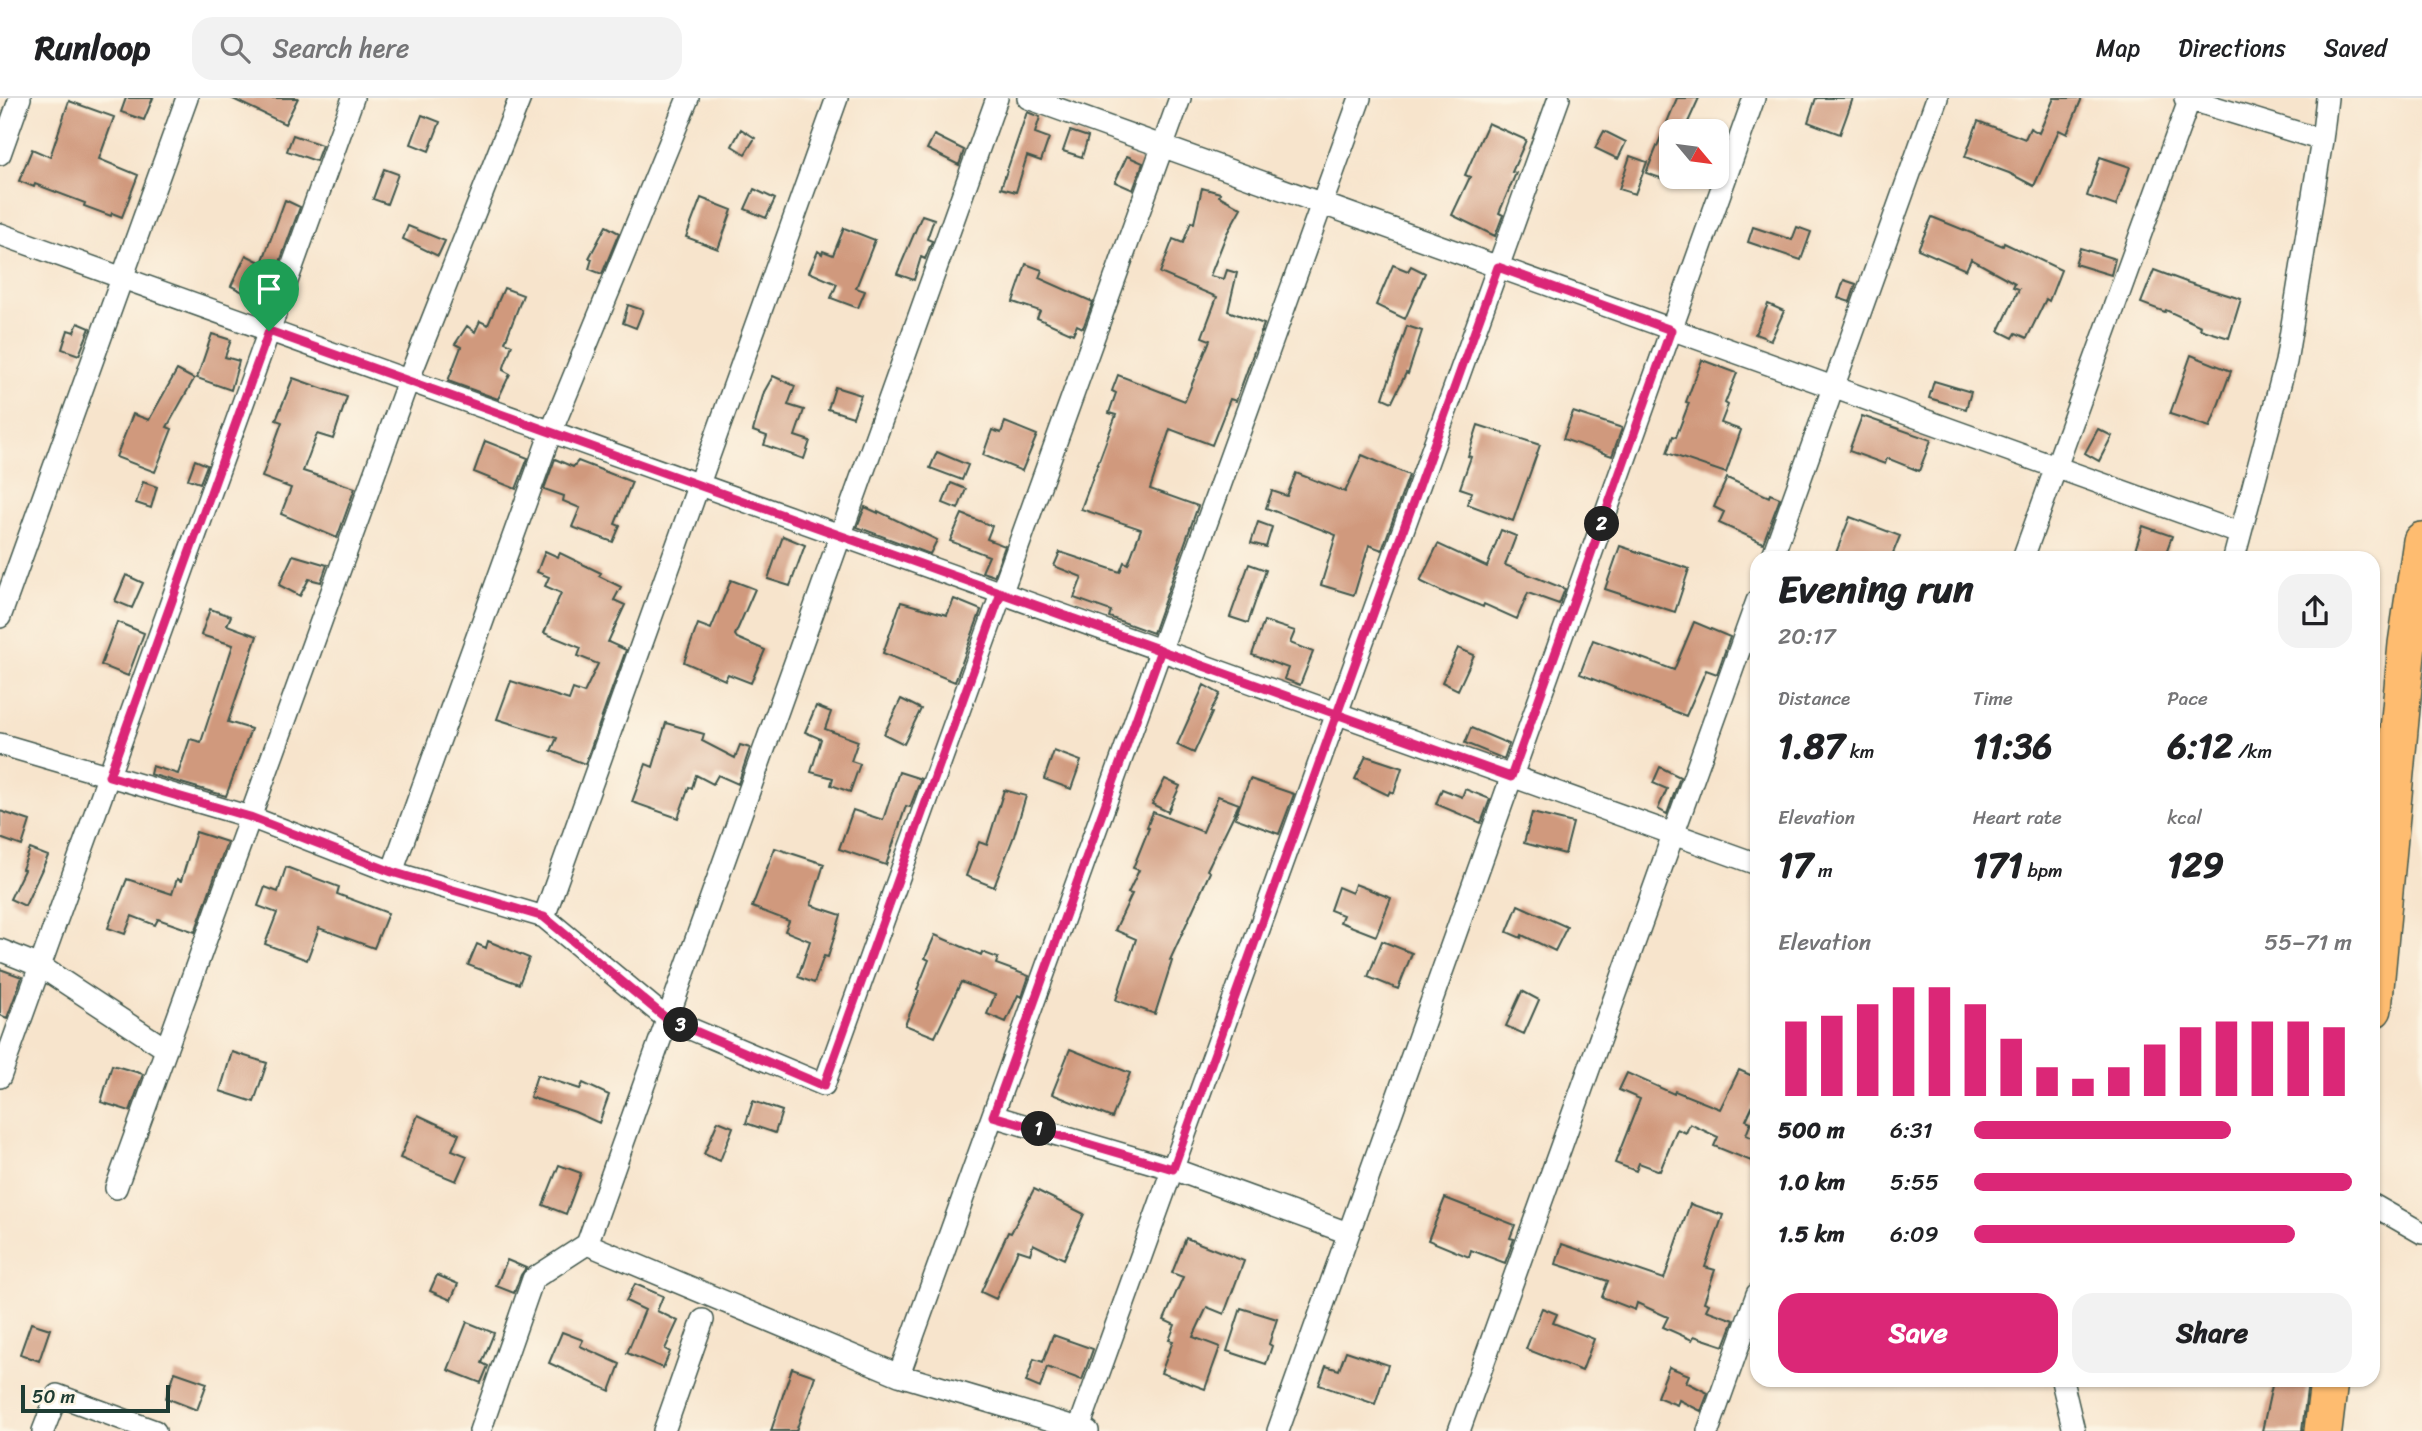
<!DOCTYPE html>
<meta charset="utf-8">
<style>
:root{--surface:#fff;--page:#f2f2f2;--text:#202124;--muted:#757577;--line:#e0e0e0;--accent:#db2777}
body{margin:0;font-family:Sriracha,sans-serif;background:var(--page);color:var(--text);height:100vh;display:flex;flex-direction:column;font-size:26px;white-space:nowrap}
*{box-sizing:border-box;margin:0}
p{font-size:23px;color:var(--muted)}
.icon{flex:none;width:38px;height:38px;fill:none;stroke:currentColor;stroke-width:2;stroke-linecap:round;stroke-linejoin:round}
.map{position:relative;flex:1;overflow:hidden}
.details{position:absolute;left:1750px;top:453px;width:630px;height:836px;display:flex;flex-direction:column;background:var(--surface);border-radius:21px;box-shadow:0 2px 5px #0004}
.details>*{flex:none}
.needle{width:46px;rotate:119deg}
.fabs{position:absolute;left:1659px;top:21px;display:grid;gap:14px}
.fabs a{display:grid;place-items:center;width:70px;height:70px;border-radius:14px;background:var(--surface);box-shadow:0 2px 5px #0004;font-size:35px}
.scale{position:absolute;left:21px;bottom:18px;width:149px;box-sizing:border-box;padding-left:7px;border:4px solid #1f3d34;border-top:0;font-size:19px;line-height:24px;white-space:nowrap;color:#1f3d34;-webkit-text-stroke:5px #fcf5e5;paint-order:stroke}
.pin{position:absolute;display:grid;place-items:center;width:60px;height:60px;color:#fff;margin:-72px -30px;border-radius:50% 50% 50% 0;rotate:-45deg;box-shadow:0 0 7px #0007}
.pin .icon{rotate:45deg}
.km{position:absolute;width:35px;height:35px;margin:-18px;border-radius:50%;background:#222;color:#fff;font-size:19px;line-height:35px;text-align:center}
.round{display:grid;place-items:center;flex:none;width:74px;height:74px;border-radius:21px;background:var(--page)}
.overview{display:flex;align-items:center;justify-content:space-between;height:119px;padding:0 28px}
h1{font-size:38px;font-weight:700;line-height:52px}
.metrics{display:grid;grid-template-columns:repeat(3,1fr);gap:10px;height:119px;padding:7px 28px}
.metrics div{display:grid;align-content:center}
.metrics b{font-size:35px;font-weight:700}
.metrics small{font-size:19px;font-weight:400}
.metrics p{font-size:19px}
.chart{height:196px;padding:14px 28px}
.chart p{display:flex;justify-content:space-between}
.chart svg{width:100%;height:126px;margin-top:7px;stroke:var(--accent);stroke-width:6}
.button{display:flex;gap:14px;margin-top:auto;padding:14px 28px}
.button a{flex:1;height:80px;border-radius:21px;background:var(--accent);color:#fff;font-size:28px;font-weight:700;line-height:80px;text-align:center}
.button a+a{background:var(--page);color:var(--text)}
ul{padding:0 28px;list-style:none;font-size:23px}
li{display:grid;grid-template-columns:112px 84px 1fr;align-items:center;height:52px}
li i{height:18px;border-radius:9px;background:var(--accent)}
header{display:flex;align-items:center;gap:42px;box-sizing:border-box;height:98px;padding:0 35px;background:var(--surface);border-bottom:2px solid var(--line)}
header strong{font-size:33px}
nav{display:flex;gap:38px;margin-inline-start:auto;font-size:24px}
.search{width:490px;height:63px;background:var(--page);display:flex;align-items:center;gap:18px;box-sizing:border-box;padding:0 24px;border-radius:21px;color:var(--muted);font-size:26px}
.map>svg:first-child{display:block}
.building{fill:#d0997d}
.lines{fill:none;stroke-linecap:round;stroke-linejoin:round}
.minor-casing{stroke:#3f564b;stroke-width:24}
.trunk-casing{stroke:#3f564b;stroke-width:40}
.minor{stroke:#fff;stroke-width:21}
.trunk{stroke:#febc70;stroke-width:37}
.route-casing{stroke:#fff;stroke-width:14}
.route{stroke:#db2777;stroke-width:9}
</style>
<header>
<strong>Runloop</strong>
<div class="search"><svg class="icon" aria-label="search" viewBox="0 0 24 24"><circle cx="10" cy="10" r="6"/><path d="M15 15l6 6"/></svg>Search here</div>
<nav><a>Map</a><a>Directions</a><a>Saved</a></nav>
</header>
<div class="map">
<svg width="2422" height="1333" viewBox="0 0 2422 1333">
<rect width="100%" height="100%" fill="#fcf5e5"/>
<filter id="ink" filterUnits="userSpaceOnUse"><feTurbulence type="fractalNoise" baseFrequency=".0143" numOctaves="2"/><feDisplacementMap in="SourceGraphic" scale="14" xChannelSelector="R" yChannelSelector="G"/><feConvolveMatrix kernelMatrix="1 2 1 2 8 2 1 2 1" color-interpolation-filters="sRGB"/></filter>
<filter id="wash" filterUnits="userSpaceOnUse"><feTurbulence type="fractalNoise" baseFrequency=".00686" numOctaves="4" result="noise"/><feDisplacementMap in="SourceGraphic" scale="28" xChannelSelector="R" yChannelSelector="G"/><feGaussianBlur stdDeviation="1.57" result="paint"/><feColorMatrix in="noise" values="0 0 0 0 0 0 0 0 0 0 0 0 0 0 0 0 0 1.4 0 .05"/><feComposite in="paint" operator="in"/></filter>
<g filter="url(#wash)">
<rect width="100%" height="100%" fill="#f7e4cc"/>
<g id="blocks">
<!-- building -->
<path class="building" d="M126,0H153L144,22L121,14Z
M231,0H298L285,26Z
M1677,0H1699L1684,33H1671V68L1666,82L1646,75Z
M1816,0H1853L1840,36L1808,24Z
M2054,0H2082L2067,36L2059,32L2034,88L2009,75L1965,59L1978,23L2025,41L2030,30L2039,35Z
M69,3L114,19L99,61L138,77L122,119L112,115L111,118L84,108L85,105L35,86L34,89L19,83L32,51L50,59Z
M1027,14L1040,19L1035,35L1049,40L1041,63L1027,58L1016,94L1001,90Z
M422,17L440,24L429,53L411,46Z
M1488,25L1526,42L1512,74L1516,75L1499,115L1503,117L1495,138L1452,117L1470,79L1465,77Z
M741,31L755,40L745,56L732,48Z
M1070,33L1088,39L1082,59L1063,53Z
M1604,33L1626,44L1618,61L1595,50Z
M293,37L322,47L316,63L287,53Z
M934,37L964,52L959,67L927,51Z
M1127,58L1143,65L1133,92L1115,84Z
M1630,58L1647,64L1635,96L1619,91Z
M2100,59L2130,69L2116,108L2087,98Z
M384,71L398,76L387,106L373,101Z
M1202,90L1220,95L1219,98L1241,110L1227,135L1210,178L1224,181L1227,172L1237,175L1228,213L1264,226L1236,303L1230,301L1212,347L1170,331L1150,391L1198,408L1153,535L1109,519L1111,513L1074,500L1082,479L1054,468L1060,454L1120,474L1124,464L1128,466L1141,431L1081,411L1116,317L1109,315L1116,295L1112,293L1118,277L1185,303L1210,242L1202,239L1217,199L1160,175L1173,141L1183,145L1191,124L1194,125Z
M754,91L775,101L766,120L745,111Z
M701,100L732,112L718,151L686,139Z
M285,102L300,109L265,205L231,188L246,157L262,165Z
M922,117L934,121L927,141L932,143L925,161L921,159L914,182L897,176Z
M1932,119L2003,148L2004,145L2061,172L2049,203L2046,201L2027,240L2016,235L2013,240L1999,233L2019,191L2013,189L2015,185L1971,161L1966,172L1918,151Z
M408,128L445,143L438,158L403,141Z
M606,128L619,135L602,176L589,171L592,161L589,160Z
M1753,129L1792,142L1797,129L1811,134L1801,162L1748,144Z
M844,130L875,142L856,190L865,193L858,210L831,200L837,186L809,174L818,153L822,156L823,153L833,157Z
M2080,150L2115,161L2111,177L2075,166Z
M1026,166L1042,172L1039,180L1093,204L1083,230L1077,227L1073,236L1037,220L1040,213L1013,204Z
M1393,167L1408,173L1411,168L1425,175L1405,221L1376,207Z
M2154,172L2189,185L2241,201L2229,240L2200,231L2201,228L2166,212L2165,214L2141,205Z
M1844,182L1856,186L1850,204L1838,200Z
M504,190L523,197L505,244L512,247L503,272L510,276L498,301L448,283L461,249L455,246L467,228L475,234L480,223L488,227Z
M1768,206L1784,213L1771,242L1755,236Z
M628,207L643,212L636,230L623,225Z
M78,225L90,230L79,257L62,251L68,232L74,234Z
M1407,228L1422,233L1408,276L1406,275L1392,304L1383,300Z
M212,236L231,242L225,259L239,263L231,292L197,280Z
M2191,257L2231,273L2210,329L2170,316Z
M1702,262L1737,275L1725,305L1728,307L1721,325L1741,332L1726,375L1667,355L1673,338L1676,339L1689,305L1686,304Z
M177,272L194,281L167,329L172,331L155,374L116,359L133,316L149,322Z
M773,278L795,288L788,307L804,312L795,338L810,343L804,361L764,347L767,338L753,333L764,294Z
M293,280L347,299L333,341L317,336L303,373L355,390L337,440L281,416L291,390L262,379L282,324L276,322Z
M1934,283L1971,294L1966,311L1929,300Z
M835,289L861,297L853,319L828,311Z
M1573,314L1622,330L1612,358L1563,341Z
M1862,318L1931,342L1919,373L1887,360L1885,366L1849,353Z
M1005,324L1037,337L1022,373L983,357L992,332L1001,335Z
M1478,327L1540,347L1513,423L1467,406L1472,394L1460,390L1471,359L1468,358Z
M2098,331L2112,338L2099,363L2085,355Z
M485,343L528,360L516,391L474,374Z
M937,354L968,367L962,382L930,370Z
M1362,357L1409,377L1382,452L1369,447L1354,497L1321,487L1336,437L1266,410L1272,393L1287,398L1296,375L1345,394Z
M555,361L573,369L578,363L632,384L615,426L620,428L613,444L572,429L580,410L563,403L564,398L544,391Z
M195,362L207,367L200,385L188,381Z
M1727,380L1769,399L1770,396L1780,400L1763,445L1719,425L1724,414L1714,409Z
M143,384L157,389L151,410L136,405Z
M951,385L966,391L958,411L943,405Z
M865,409L878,415V413L937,442L930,456L857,429Z
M962,416L992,428L987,441L1005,448L994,478L982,474L989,458L950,443Z
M1850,419L1900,438L1891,460H1834Z
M1258,424L1272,429L1266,449L1251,445Z
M2143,428L2172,438L2164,460H2150L2134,455Z
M1501,432L1516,438L1505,467L1565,491L1559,506L1528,495L1517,521L1484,506L1483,509L1452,496L1451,498L1420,483L1438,446L1487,469Z
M783,438L805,447L790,488L768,481Z
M1620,448L1689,471L1675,514L1605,491Z
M545,453L558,459L560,455L601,475L599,478L621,489L614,502L625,507L608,544L626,552L585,666L551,653L557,640L497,621L511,583L569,602L573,591L584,595L598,566L578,558L581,550L544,535L561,495L545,488L549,479L537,474Z
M293,457L327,467L321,484L309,481L300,498L279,487Z
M1249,466L1266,472L1248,525L1230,519Z
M126,477L143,485L132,510L115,503Z
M731,482L755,491L735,537L737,540L765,552L751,585L728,576L725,582L684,564L698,526L711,531Z
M954,501L981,512L955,584L883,555L901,504L947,517Z
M210,511L231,518L227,527L257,538L228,624L251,631L226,698L150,676L152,668L178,676L190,641L201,644L233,547L201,537Z
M1264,523L1295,533L1290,545L1313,554L1300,587L1284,581L1288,570L1252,557Z
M117,524L144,535L128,578L101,567Z
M1694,524L1730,539L1717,576L1706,572L1686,618L1580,576L1593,542L1674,572Z
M1458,550L1474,557L1458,592L1442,584Z
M1204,587L1220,596L1210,614L1212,615L1194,655L1177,647Z
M901,601L921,611L904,646L884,636Z
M816,608L831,614L825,631L858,643L851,663L860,666L850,694L831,687L833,680L811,674L821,641L805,634Z
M666,625L704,636L702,643L735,660L740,647L750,650L738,686L718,677L713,686L696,677L692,690L689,689L678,720L632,704L646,666L653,669Z
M1471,630L1509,646L1504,661L1465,645Z
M1054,653L1081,663L1071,691L1044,681Z
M1366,658L1402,670L1394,695L1390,693L1388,697L1355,681Z
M1660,669L1680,679L1667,716L1658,711L1667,691L1653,685Z
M899,674L921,681L910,709L906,708L886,767L839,751L853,712L883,722Z
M1165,681L1180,688L1168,714L1152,706Z
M1250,681L1294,696L1279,736L1235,720Z
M1442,691L1462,699L1465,691L1490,701L1481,725L1436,706Z
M1004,692L1026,698L1014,738L994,789L966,778L979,744L987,747Z
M1218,698L1239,706L1207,772L1210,774L1170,862L1172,863L1155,916L1116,902L1136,841L1115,832L1132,796L1128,795L1139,772L1133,770L1149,730L1147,729L1153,714L1203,734Z
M0,713L30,723L22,748L0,740Z
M1532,715L1573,725L1565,756L1524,745Z
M196,734L227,744L195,834L158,821L155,827L132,818L125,836L108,830L127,781L172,796L177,781L181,783Z
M775,750L824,766L811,807L841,817L828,859L824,858L814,885L798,879L810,843L785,833L789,823L752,809Z
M30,751L48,758L25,808L10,801L24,772L22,771Z
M286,769L339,789L337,796L388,815L374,850L319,830L307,862L265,846L277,815L258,808L265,789L278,794Z
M1355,786L1391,800L1376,838L1340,824L1343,817L1330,812L1338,789L1352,795Z
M1518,807L1567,829L1555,853L1522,837L1521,840L1507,834Z
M935,837L981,857L982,854L998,860L996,866L1029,878L1022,899L1018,897L1006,924L987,916L995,897L961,884L935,939L905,927L919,893L917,892L929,862L925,860Z
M488,843L529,860L519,886L468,867L477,846L486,850Z
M1382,843L1412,855L1398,891L1368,879Z
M0,871L22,879L7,920L0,917Z
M1522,893L1539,902L1524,936L1506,928Z
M1070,951L1130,975L1112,1020L1052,996Z
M232,954L267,965L254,1004L220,993Z
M112,967L143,976L130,1013L101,1004Z
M1739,972L1757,980V999L1746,1022L1751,1024L1746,1037L1757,1042V1048L1751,1063L1714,1048L1718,1039L1690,1026L1686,1035L1677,1031L1660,1073L1639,1065L1636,1073L1615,1065L1640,1001L1619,992L1627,975L1674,996L1675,993L1720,1011Z
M537,977L580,991L583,985L609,997L599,1025L575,1014L530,999Z
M753,1003L782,1013L775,1035L746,1025Z
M418,1017L459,1036L452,1052L467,1058L456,1083L400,1060Z
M718,1023L733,1029L720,1063L704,1056Z
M559,1067L581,1075L566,1116L543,1107Z
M1034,1091L1084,1116L1064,1161L1033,1146L1030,1156L1018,1152L996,1201L981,1194L1008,1134L1011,1135Z
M1445,1100L1515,1127L1510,1140L1514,1141L1505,1165L1471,1152L1469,1159L1428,1142Z
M1690,1106L1723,1117L1705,1169L1715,1172L1704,1204L1709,1206L1706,1212L1734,1222L1724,1248L1694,1238L1692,1242L1663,1229L1668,1219L1637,1205L1635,1212L1602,1199L1608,1183L1556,1166L1562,1146L1664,1181Z
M1186,1140L1244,1163L1224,1216L1207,1209L1193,1239L1220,1249L1205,1291L1161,1275L1173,1243L1169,1242L1175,1227L1164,1222L1183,1179L1172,1175Z
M507,1162L526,1170L521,1177L514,1195L496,1188Z
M437,1177L458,1186L451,1202L430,1193Z
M635,1186L663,1198L657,1213L678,1223L665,1251L670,1254L663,1270L627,1255L645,1212L626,1203Z
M1241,1210L1277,1221L1269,1246L1272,1248L1266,1266L1227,1253Z
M1542,1210L1557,1216L1553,1225L1594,1241L1582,1273L1526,1251Z
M467,1224L494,1235L482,1265L488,1268L481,1285L448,1272Z
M31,1225L50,1231L39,1263L20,1256Z
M562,1234L583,1242L580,1248L620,1266L610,1293L549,1265Z
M1053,1237L1093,1251L1082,1282L1047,1269L1040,1290L1026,1284L1034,1261L1043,1264Z
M1346,1253L1388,1267L1375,1306L1319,1287L1326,1268L1339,1272Z
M1669,1269L1689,1277L1686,1284L1708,1295L1701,1313L1679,1302L1677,1307L1657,1299Z
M792,1270L815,1278L796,1333H771Z
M175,1274L207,1285L197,1312L166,1300Z
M2273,1283H2308L2302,1333H2262Z"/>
</g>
</g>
<g filter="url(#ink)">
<use href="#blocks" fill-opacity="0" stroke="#3f564b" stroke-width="2"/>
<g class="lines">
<defs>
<path id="minor" d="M1028,0L2239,435
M2185,0L2322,42
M0,56L20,0
M0,136L1757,766
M1772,460L1937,0
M2023,460L2190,0
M2234,460L2286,264L2322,42L2327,0
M0,519L187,0
M0,646L250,719L392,774L544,819L667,921L824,987L1180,0
M392,774L551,334L688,0
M544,819L837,0
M0,852L40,868L166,951
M0,979L353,0
M993,1018L1173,1071L1348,1135
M116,1090L408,283L520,0
M2373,1107L2422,1135
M587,1146L899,1277L1088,1333
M899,1277L1360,0
M2062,1283L2074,1333
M1079,1330L1559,0
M43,1333L57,1297L155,1333
M480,1333L533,1181L587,1146L997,0
M664,1333L703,1222
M1278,1333L1754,0
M1459,1333L1757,503
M1708,1333L1757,1196"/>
<path id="trunk" d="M2373,911L2407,546L2422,443
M2323,1333L2329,1283"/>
</defs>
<!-- minor casing -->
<use href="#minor" class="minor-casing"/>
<!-- trunk casing -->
<use href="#trunk" class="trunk-casing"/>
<!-- minor -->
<use href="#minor" class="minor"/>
<!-- trunk -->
<use href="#trunk" class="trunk"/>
</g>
</g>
<g class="lines" filter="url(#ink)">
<defs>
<path id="route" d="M269,233C566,340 864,446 1161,552L993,1018L1173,1071C1281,770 1389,469 1498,169L1671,232L1511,679L1001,495L824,988L667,921L544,819L392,774L250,719L109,678L269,233"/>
</defs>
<!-- route casing -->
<use href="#route" class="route-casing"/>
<!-- route -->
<use href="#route" class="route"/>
</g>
</svg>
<div class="fabs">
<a><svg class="needle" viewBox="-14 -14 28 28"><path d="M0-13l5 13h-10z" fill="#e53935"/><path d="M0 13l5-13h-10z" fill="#757577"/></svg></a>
</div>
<div class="scale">50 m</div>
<div class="pin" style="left:269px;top:233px;background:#1e9e55"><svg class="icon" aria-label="arrive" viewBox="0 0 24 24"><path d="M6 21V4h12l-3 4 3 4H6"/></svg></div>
<b class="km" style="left:1039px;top:1031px">1</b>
<b class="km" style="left:1602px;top:426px">2</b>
<b class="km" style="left:681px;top:927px">3</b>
<section class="details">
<div class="overview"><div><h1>Evening run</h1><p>20:17</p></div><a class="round"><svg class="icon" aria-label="share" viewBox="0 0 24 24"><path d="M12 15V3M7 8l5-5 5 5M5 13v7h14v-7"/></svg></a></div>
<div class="metrics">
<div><p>Distance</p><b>1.87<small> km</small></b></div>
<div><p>Time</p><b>11:36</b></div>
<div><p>Pace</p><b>6:12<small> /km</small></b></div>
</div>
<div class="metrics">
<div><p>Elevation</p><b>17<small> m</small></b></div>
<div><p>Heart rate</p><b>171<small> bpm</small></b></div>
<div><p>kcal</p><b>129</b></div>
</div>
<div class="chart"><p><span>Elevation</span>55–71 m</p>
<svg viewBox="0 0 160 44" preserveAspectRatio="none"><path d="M5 44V18M15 44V16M25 44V12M35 44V6M45 44V6M55 44V12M65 44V24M75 44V34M85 44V38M95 44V34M105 44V26M115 44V20M125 44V18M135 44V18M145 44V18M155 44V20"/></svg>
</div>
<ul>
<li><b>500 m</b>6:31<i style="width:68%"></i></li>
<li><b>1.0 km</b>5:55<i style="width:100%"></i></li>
<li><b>1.5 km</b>6:09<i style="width:85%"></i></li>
</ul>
<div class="button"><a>Save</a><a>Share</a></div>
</section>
</div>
